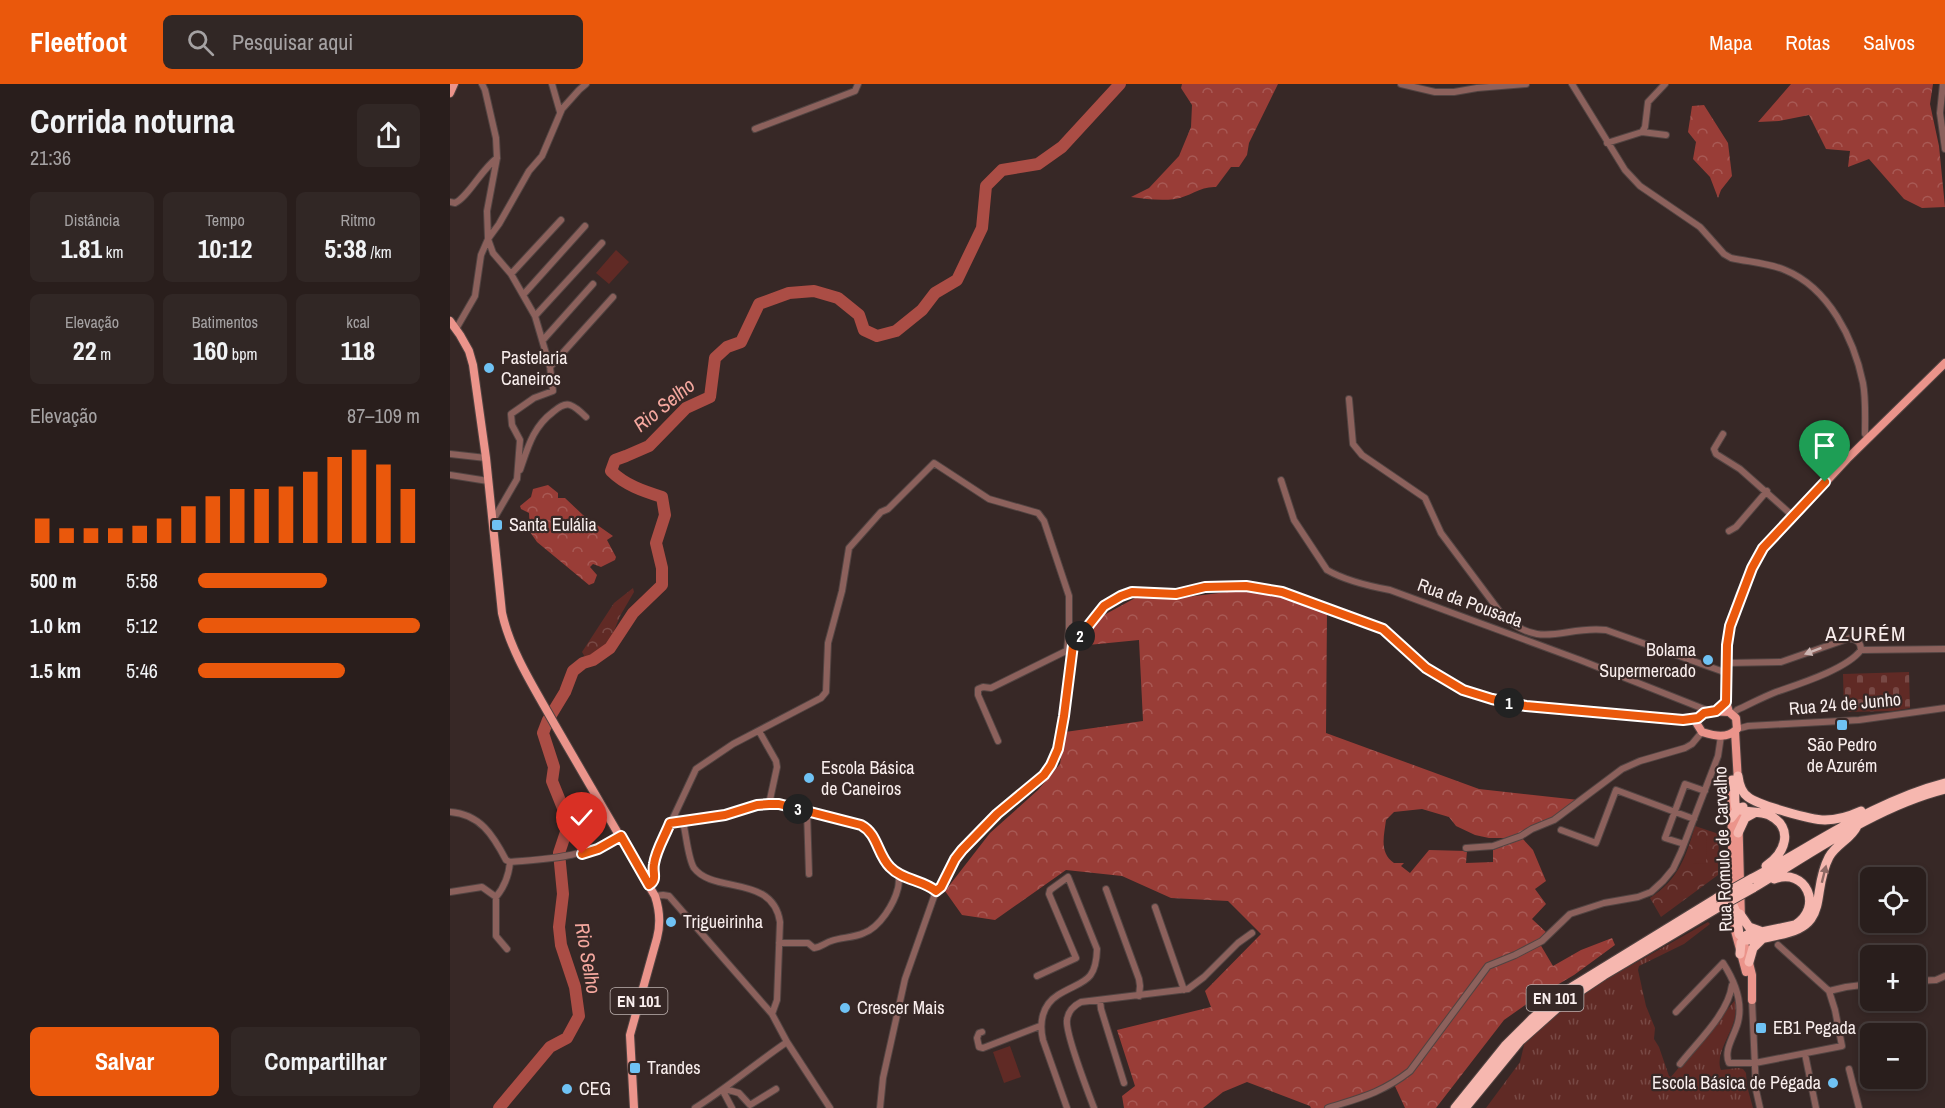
<!DOCTYPE html>
<html lang="pt">
<meta charset="utf-8">
<style>
:root{--surface:#291e1c;--page:#312725;--text:#f1f3f6;--muted:#a5a2a3;--line:#453c3b;--accent:#ea580c}
body{margin:0;font-family:"Archivo Narrow",sans-serif;background:var(--page);color:var(--text);height:100vh;display:flex;flex-direction:column;font-size:22px;white-space:nowrap}
*{box-sizing:border-box;margin:0}
p{font-size:20px;color:var(--muted)}
.icon{flex:none;width:33px;height:33px;fill:none;stroke:currentColor;stroke-width:2;stroke-linecap:round;stroke-linejoin:round}
.map{position:relative;flex:1;overflow:hidden}
.panel{display:flex;flex-direction:column;background:var(--surface);width:450px}
.panel>*{flex:none}
.buttons{position:absolute;left:1410px;top:783px;display:grid;gap:12px}
.buttons a{display:grid;place-items:center;width:66px;height:66px;border-radius:9px;background:var(--surface);box-shadow:0 3px 9px #0003,0 0 0 2px var(--line);font-size:30px}
.pin{position:absolute;display:grid;place-items:center;width:51px;height:51px;color:#fff;margin:-62px -26px;border-radius:50% 50% 50% 0;rotate:-45deg;box-shadow:0 0 6px #0007}
.pin .icon{rotate:45deg}
.km{position:absolute;width:30px;height:30px;margin:-15px;border-radius:50%;background:#222;color:#fff;font-size:16px;line-height:30px;text-align:center}
.round{display:grid;place-items:center;flex:none;width:63px;height:63px;border-radius:9px;background:var(--page)}
.overview{display:flex;align-items:center;justify-content:space-between;height:102px;padding:0 30px}
h1{font-size:33px;font-weight:700;line-height:45px}
.metrics{display:grid;grid-template-columns:repeat(3,1fr);gap:9px;height:102px;padding:6px 30px}
.metrics div{display:grid;align-content:center;border-radius:9px;background:var(--page);text-align:center}
.metrics b{font-size:26px;font-weight:700}
.metrics small{font-size:16px;font-weight:400}
.metrics p{font-size:16px}
.chart{height:168px;padding:12px 30px}
.chart p{display:flex;justify-content:space-between}
.chart svg{width:100%;height:108px;margin-top:6px;stroke:var(--accent);stroke-width:6}
.button{display:flex;gap:12px;margin-top:auto;padding:12px 30px}
.button a{flex:1;height:69px;border-radius:9px;background:var(--accent);color:#fff;font-size:24px;font-weight:700;line-height:69px;text-align:center}
.button a+a{background:var(--page);color:var(--text)}
ul{padding:0 30px;list-style:none;font-size:20px}
li{display:grid;grid-template-columns:96px 72px 1fr;align-items:center;height:45px}
li i{height:15px;border-radius:8px;background:var(--accent)}
header{display:flex;align-items:center;gap:36px;box-sizing:border-box;height:84px;padding:0 30px;background:var(--accent);color:#fff}
header strong{font-size:28px}
nav{display:flex;gap:33px;margin-inline-start:auto;font-size:21px}
.search{width:420px;height:54px;background:var(--page);display:flex;align-items:center;gap:15px;box-sizing:border-box;padding:0 21px;border-radius:9px;color:var(--muted);font-size:22px}
main{display:flex;flex:1;min-height:0}
.map>svg:first-child{display:block}
.grass{fill:url(#grass-tufts)}
.forest{fill:url(#forest-crowns)}
.cemetery{fill:url(#cemetery-stones)}
.park{fill:url(#park-crowns)}
.pitch{fill:#602a25}
.lines{fill:none;stroke-linecap:round;stroke-linejoin:round}
.river{stroke:#ab4d45;stroke-width:12}
.minor-casing{stroke:#524442;stroke-width:8}
.major-casing{stroke:#524442;stroke-width:10}
.highway-casing{stroke:#524442;stroke-width:11}
.minor{stroke:#8c615c;stroke-width:6}
.major{stroke:#eb948b;stroke-width:8}
.highway{stroke:#f6b7af;stroke-width:9}
.highway-bridge-casing{stroke:#524442;stroke-width:11;stroke-linecap:butt}
.highway-bridge{stroke:#f6b7af;stroke-width:9}
.oneway{fill:#cdb6b3}
.oneway2{fill:#8d6864}
.route-casing{stroke:#fff;stroke-width:12}
.route{stroke:#ea580c;stroke-width:8}
.poi-dot{fill:#6fc2f4;stroke:#372826;stroke-width:2}
.labels{text-anchor:middle;stroke-width:4.5;stroke-linejoin:round;paint-order:stroke}
.shield{fill:#372826;stroke:#bfb3b1;stroke-width:1.5}
.shield-label{font-size:16px;font-weight:bold;fill:#f9eeed}
.poi-label{font-size:18px;fill:#f9eeed;stroke:#372826;text-anchor:start}
.street-label{font-size:18px;fill:#f9eeed;stroke:#372826}
.water-label{font-size:20px;font-style:italic;fill:#f5a89f;stroke:#372826}
.quarter-label{font-size:21px;letter-spacing:1.5px;fill:#f9eeed;stroke:#372826}
</style>
<header>
<strong>Fleetfoot</strong>
<div class="search"><svg class="icon" aria-label="search" viewBox="0 0 24 24"><circle cx="10" cy="10" r="6"/><path d="M15 15l6 6"/></svg>Pesquisar aqui</div>
<nav><a>Mapa</a><a>Rotas</a><a>Salvos</a></nav>
</header>
<main>
<section class="panel">
<div class="overview"><div><h1>Corrida noturna</h1><p>21:36</p></div><a class="round"><svg class="icon" aria-label="share" viewBox="0 0 24 24"><path d="M12 15V3M7 8l5-5 5 5M5 13v7h14v-7"/></svg></a></div>
<div class="metrics">
<div><p>Distância</p><b>1.81<small> km</small></b></div>
<div><p>Tempo</p><b>10:12</b></div>
<div><p>Ritmo</p><b>5:38<small> /km</small></b></div>
</div>
<div class="metrics">
<div><p>Elevação</p><b>22<small> m</small></b></div>
<div><p>Batimentos</p><b>160<small> bpm</small></b></div>
<div><p>kcal</p><b>118</b></div>
</div>
<div class="chart"><p><span>Elevação</span>87–109 m</p>
<svg viewBox="0 0 160 44" preserveAspectRatio="none"><path d="M5 44V34M15 44V38M25 44V38M35 44V38M45 44V37M55 44V34M65 44V29M75 44V25M85 44V22M95 44V22M105 44V21M115 44V15M125 44V9M135 44V6M145 44V12M155 44V22"/></svg>
</div>
<ul>
<li><b>500 m</b>5:58<i style="width:58%"></i></li>
<li><b>1.0 km</b>5:12<i style="width:100%"></i></li>
<li><b>1.5 km</b>5:46<i style="width:66%"></i></li>
</ul>
<div class="button"><a>Salvar</a><a>Compartilhar</a></div>
</section>
<div class="map">
<svg width="1495" height="1024" viewBox="0 0 1495 1024">
<defs>
<pattern id="grass-tufts" width="24" height="20" patternUnits="userSpaceOnUse" patternTransform="scale(1.5)"><rect width="24" height="20" fill="#602a25"/><path d="M3 7l-1-3M5 7V3M7 7l1-3M15 17l-1-3M17 17v-4M19 17l1-3" fill="none" stroke="#784945"/></pattern>
<pattern id="forest-crowns" width="20" height="18" patternUnits="userSpaceOnUse" patternTransform="scale(1.5)"><rect width="20" height="18" fill="#993d37"/><path d="M2 6a3 3 0 1 1 6 0M12 15a3 3 0 1 1 6 0" fill="none" stroke="#a85954"/></pattern>
<pattern id="cemetery-stones" width="16" height="16" patternUnits="userSpaceOnUse" patternTransform="scale(1.5)"><rect width="16" height="16" fill="#602a25"/><path d="M2 7V4a2 2 0 0 1 4 0v3zM10 15v-3a2 2 0 0 1 4 0v3z" fill="#784945"/></pattern>
<pattern id="park-crowns" width="20" height="18" patternUnits="userSpaceOnUse" patternTransform="scale(1.5)"><rect width="20" height="18" fill="#602a25"/><path d="M2 6a3 3 0 1 1 6 0M12 15a3 3 0 1 1 6 0" fill="none" stroke="#784945"/></pattern>
</defs>
<rect width="100%" height="100%" fill="#372826"/>
<!-- grass -->
<path class="grass" d="M1258,838L1260,840L1234,860L1189,882L1188,886L1196,922L1205,944L1204,955L1209,963L1219,992L1221,993L1286,915C1286,923 1286,932 1283,940C1279,953 1265,972 1271,986L1288,984L1293,985L1296,989L1297,1002L1303,1024H1036L1070,978L1075,957L1096,938L1152,898Z"/>
<!-- forest -->
<path class="forest" d="M732,0H828L799,59L797,71L789,83H781L766,103C751,102 739,113 725,115C710,117 696,115 681,113L699,104L729,72L741,43L742,21L731,4Z
M1341,0H1483L1480,20L1489,62L1495,123L1472,124L1454,115L1419,75L1398,83L1400,67L1376,65L1359,31L1329,37L1308,38Z
M1254,21L1278,59L1282,92L1271,106L1268,114L1260,93L1243,75L1246,58L1238,48L1242,22Z
M98,401L108,409V414H115L133,431L163,452L157,456L166,473L165,476L151,483L143,480L140,483L147,491L144,499L139,501L87,458L80,448L79,429L71,425L70,422L81,413L83,405Z
M785,507L819,510L877,527L876,649L1029,705L1129,716L1109,730L1083,742L1063,754H1039L1025,751L1006,742L999,733L972,725L944,728L936,736C934,752 929,769 944,779H954L951,782L960,789L979,766L1017,767L1016,779L1043,778V766L1072,754L1083,766L1096,797L1085,805L1096,820L1082,835L1098,850L1090,860L1103,882L1131,866L1162,854L1165,861L1124,891L1085,914L1054,936L986,1024H955L944,1000L878,1024H861L860,1022L797,998L773,1008L753,1024H674L672,1012L685,1002L667,946L761,923L755,907L811,850L778,817L721,814L672,792L616,786L545,836L512,831L495,807L540,749L588,706L610,680L615,648L693,637L689,556L628,562L654,531L687,513H737Z"/>
<!-- cemetery -->
<path class="cemetery" d="M1459,588L1460,624L1443,627L1394,628L1393,590Z"/>
<!-- park -->
<path class="park" d="M183,504L184,508L170,532L158,562L148,570L135,573L132,568L164,519Z
M1245,742L1269,750L1268,791L1211,833L1200,814C1228,796 1236,773 1245,742Z"/>
<!-- pitch -->
<path class="pitch" d="M166,166L179,178L159,200L146,189Z
M1243,753H1257L1256,780L1243,779Z
M560,962L571,993L554,999L543,968Z"/>
<g class="lines">
<!-- river -->
<path class="river" d="M49,1024L100,963L117,954L129,932L125,903L111,861L109,843L113,810L109,769L119,739L102,697L104,683L93,649L98,636L115,608L123,587L133,579L143,576L160,564L183,529L212,501V484L206,459L215,431L212,413C193,407 175,401 161,387L165,376L176,372L199,362L236,324L260,313L265,274L277,263L291,258L309,220L339,209L364,207L388,214L409,231L414,246L427,252L446,247L472,226L485,209L507,196L532,144L536,102L552,86L588,80L612,63L670,0"/>
<defs>
<path id="minor" d="M32,0L35,6L46,54L47,74L37,127L38,155L43,169L61,190L85,232L100,283L103,307L84,314L61,330L62,341L70,356L67,395L42,438
M102,0L110,28
M951,0L985,8H1004L1027,4L1076,0
M1122,0L1175,86L1190,102L1250,143L1274,170L1281,174C1299,178 1319,179 1335,186C1379,204 1404,255 1413,299C1416,315 1415,334 1415,350L1418,354
M1493,0L1490,29L1495,65
M305,45L405,7L408,0
M1192,48L1216,51
M1157,59L1192,48L1195,43L1198,18L1215,0
M0,118L5,119C18,113 31,86 47,74
M61,190L111,136
M73,211L135,142
M85,232L152,159
M6,245L25,212L31,171L38,155L49,140L79,87L92,72L112,25L129,6L136,0
M93,256L143,200
M100,283L163,213
M899,315L903,360L912,371L975,414L991,449L1053,532C1092,567 1114,541 1156,546L1277,589
M1273,350L1264,365L1266,370L1290,385L1344,433
M0,370L36,374
M70,386C78,363 83,343 103,328C108,324 114,319 120,321C126,323 132,329 136,333
M0,391L38,397
M831,396L844,436L877,486C896,497 918,502 940,506L1130,576L1259,627
M1279,447L1286,443L1317,407
M1277,579L1331,578L1400,554C1407,556 1411,558 1411,566
M1283,630L1287,626C1300,620 1313,613 1326,608C1349,600 1397,585 1411,566L1495,565
M1287,645L1298,642L1409,636L1495,624
M309,647L326,677L327,683L319,720
M548,657L528,611V605L533,603L541,604L616,567L654,522L671,512L682,509L726,510L755,503L796,502L832,508L874,522L933,545L976,583L1013,606L1042,615L1076,622L1233,636L1248,634
M357,727L359,790
M0,728C30,730 43,751 56,776L60,778C106,774 129,774 171,752
M233,738C236,749 238,775 244,784C263,810 323,790 330,838L327,916L322,930
M220,739L275,731L307,721L319,720L411,741C428,750 427,770 440,783C452,796 473,796 486,807
M1111,746L1146,759L1166,706L1244,735
M1234,760L1215,754L1235,700L1255,707
M1016,764L1043,762L1071,752L1082,745L1104,736L1172,685L1190,677L1235,664L1242,660L1252,648
M199,801L203,799L205,793L203,781L209,764L246,685L283,660L371,614L376,608L378,559L392,507L399,464L431,428L438,425L484,379L539,415L588,429L594,437L619,512V545L617,567
M656,805L689,895L690,902L689,912
M0,808L32,803L46,813C55,802 59,791 60,778
M205,812L213,811L219,812L322,930L337,958L380,1024
M46,813V852L57,865
M705,823L734,906
M329,859H358L364,864C371,863 375,859 381,857C392,853 403,854 414,849C430,843 444,820 448,804C449,800 449,795 449,790
M587,892L626,874L599,810L600,806L618,793L647,865C646,900 632,896 608,911C592,921 589,939 593,956L617,1024
M1466,897L1486,896L1495,892
M1379,907L1396,903L1420,900
M650,916L651,925L674,999
M1302,916L1306,1006L1310,1024
M1226,928L1273,879C1284,896 1293,918 1288,938C1285,951 1273,966 1279,979H1305L1392,962L1385,926L1379,907L1328,861
M532,948L529,949L527,954L529,963L533,964L590,942
M1355,970L1366,1024
M1230,980C1248,957 1278,930 1282,901
M1399,985L1409,1024
M275,1005L289,1009L300,1021L326,1005
M273,1007L282,1024
M245,1024C277,1004 306,979 337,958
M430,1024L433,994L455,895L486,807C499,795 504,775 516,762C531,746 546,731 562,716C575,705 591,697 600,683C615,659 619,592 623,561
M644,1024C638,1008 615,949 617,936C618,927 623,922 631,918L738,905L754,893L788,859L802,849
M878,1024C910,1014 932,1009 960,987L1038,882L1065,871L1092,857L1120,830L1154,819L1188,813L1201,808L1213,797L1223,785L1231,768L1268,672L1271,652"/>
<path id="major" d="M0,9L4,0
M0,237L10,251L19,267L23,281L36,374L52,529C61,569 85,605 105,641C138,698 171,755 205,812C210,827 211,839 207,854L180,951L184,1024
M1259,627L1279,628L1286,634L1287,645C1277,655 1265,652 1252,648L1247,640L1248,634L1254,629Z
M1279,628L1276,618L1277,561L1280,542L1290,511L1309,470L1397,375L1495,279
M1285,647L1288,698
M1281,711L1283,812
M1288,723L1291,836
M1284,843L1296,888
M1293,855L1302,891V916"/>
<path id="highway" d="M1288,692C1289,700 1291,708 1298,713C1308,721 1361,736 1375,736C1388,736 1400,732 1411,727
M1282,696C1287,703 1283,715 1286,724C1297,730 1308,726 1319,731C1345,744 1335,769 1316,782
M1281,734L1288,725L1293,723
M1288,749L1295,734L1304,729
M1301,795C1365,761 1425,717 1495,699
M1303,804C1363,768 1427,722 1495,705
M1283,821L1286,828L1289,850L1296,856C1306,857 1318,853 1328,851C1382,842 1360,809 1379,773C1386,760 1401,755 1407,742
M1290,830L1299,843L1310,847
M1290,870L1291,859L1297,851L1345,841C1374,823 1356,783 1324,795
M1299,878L1303,864L1312,855
M1005,1024L1055,962L1083,934L1109,911L1267,814
M1015,1024L1070,957L1115,917L1154,891L1269,823"/>
</defs>
<!-- minor casing -->
<use href="#minor" class="minor-casing"/>
<!-- major casing -->
<use href="#major" class="major-casing"/>
<!-- highway casing -->
<use href="#highway" class="highway-casing"/>
<!-- minor -->
<use href="#minor" class="minor"/>
<!-- major -->
<use href="#major" class="major"/>
<!-- highway -->
<use href="#highway" class="highway"/>
<defs>
<path id="highway-bridge" d="M1267,814L1301,795
M1269,823L1303,804"/>
</defs>
<!-- highway-bridge casing -->
<use href="#highway-bridge" class="highway-bridge-casing"/>
<!-- highway-bridge -->
<use href="#highway-bridge" class="highway-bridge"/>
</g>
<!-- one-way arrows -->
<defs><path id="oneway-solid" d="M-6-.8H1V-3.2L6.5 0L1 3.2V.8H-6Z" transform="scale(1.5)"/></defs>
<use class="oneway" href="#oneway-solid" transform="translate(1363 567) rotate(159)"/>
<use class="oneway2" href="#oneway-solid" transform="translate(1374 790) rotate(-76)"/>
<g class="lines">
<defs>
<path id="route" d="M132,770L148,765L171,752L199,801C208,795 202,789 204,780C206,766 215,752 220,739L275,731L307,721L319,720H329L411,741C428,750 427,770 440,783C452,796 473,796 486,807L491,803L505,775L512,766L547,730L594,691L601,681L608,665L614,632L623,561L654,522L671,512L682,508L726,510L755,503L796,502L832,508L933,545L976,584L1013,606L1042,615L1076,622L1233,636L1248,634L1254,629L1266,627L1276,618L1277,561L1280,542L1302,484L1313,464L1375,398"/>
</defs>
<!-- route casing -->
<use href="#route" class="route-casing"/>
<!-- route -->
<use href="#route" class="route"/>
</g>
<!-- markers -->
<g class="poi-dot">
<circle cx="39" cy="284" r="6"/>
<rect x="41" y="435" width="12" height="12" rx="3"/>
<circle cx="1258" cy="576" r="6"/>
<rect x="1386" y="635" width="12" height="12" rx="3"/>
<circle cx="359" cy="694" r="6"/>
<circle cx="221" cy="838" r="6"/>
<circle cx="395" cy="924" r="6"/>
<rect x="1305" y="938" width="12" height="12" rx="3"/>
<rect x="179" y="978" width="12" height="12" rx="3"/>
<circle cx="1383" cy="999" r="6"/>
<circle cx="117" cy="1005" r="6"/>
</g>
<g class="labels">
<!-- shield labels -->
<g class="shield">
<rect x="1076.5" y="901" width="57" height="26" rx="4.5"/>
<rect x="160.5" y="904" width="57" height="26" rx="4.5"/>
</g>
<g class="shield-label">
<text x="1105" y="920">EN 101</text>
<text x="189" y="923">EN 101</text>
</g>
<!-- poi labels -->
<g class="poi-label">
<text x="51" y="280">Pastelaria<tspan x="51" dy="21">Caneiros</tspan></text>
<text x="59" y="447">Santa Eulália</text>
<text x="1246" y="572" text-anchor="end">Bolama<tspan x="1246" dy="21">Supermercado</tspan></text>
<text x="1392" y="667" text-anchor="middle">São Pedro<tspan x="1392" dy="21">de Azurém</tspan></text>
<text x="371" y="690">Escola Básica<tspan x="371" dy="21">de Caneiros</tspan></text>
<text x="233" y="844">Trigueirinha</text>
<text x="407" y="930">Crescer Mais</text>
<text x="1323" y="950">EB1 Pegada</text>
<text x="197" y="990">Trandes</text>
<text x="1371" y="1005" text-anchor="end">Escola Básica de Pégada</text>
<text x="129" y="1011">CEG</text>
</g>
<!-- street labels -->
<g class="street-label">
<text transform="translate(1020 519) rotate(20)" y="6">Rua da Pousada</text>
<text transform="translate(1395 620) rotate(-5)" y="6">Rua 24 de Junho</text>
<text transform="translate(1273 765) rotate(-92)" y="6">Rua Rómulo de Carvalho</text>
</g>
<!-- water labels -->
<g class="water-label">
<text transform="translate(214 321) rotate(-39)" y="7">Rio Selho</text>
<text transform="translate(138 874) rotate(80)" y="7">Rio Selho</text>
</g>
<!-- quarter labels -->
<g class="quarter-label">
<text x="1416" y="557">AZURÉM</text>
</g>
</g>
</svg>
<div class="buttons">
<a><svg class="icon" aria-label="locate" viewBox="0 0 24 24"><circle cx="12" cy="12" r="6"/><path d="M12 2v4M12 18v4M2 12h4M18 12h4"/></svg></a>
<a>+</a>
<a>−</a>
</div>
<div class="pin" style="left:1375px;top:398px;background:#1e9e55"><svg class="icon" aria-label="arrive" viewBox="0 0 24 24"><path d="M6 21V4h12l-3 4 3 4H6"/></svg></div>
<div class="pin" style="left:132px;top:770px;background:#d93025"><svg class="icon" aria-label="check" viewBox="0 0 24 24"><path d="M5 12l5 5 9-10"/></svg></div>
<b class="km" style="left:1059px;top:619px">1</b>
<b class="km" style="left:630px;top:552px">2</b>
<b class="km" style="left:348px;top:725px">3</b>
</div>
</main>
